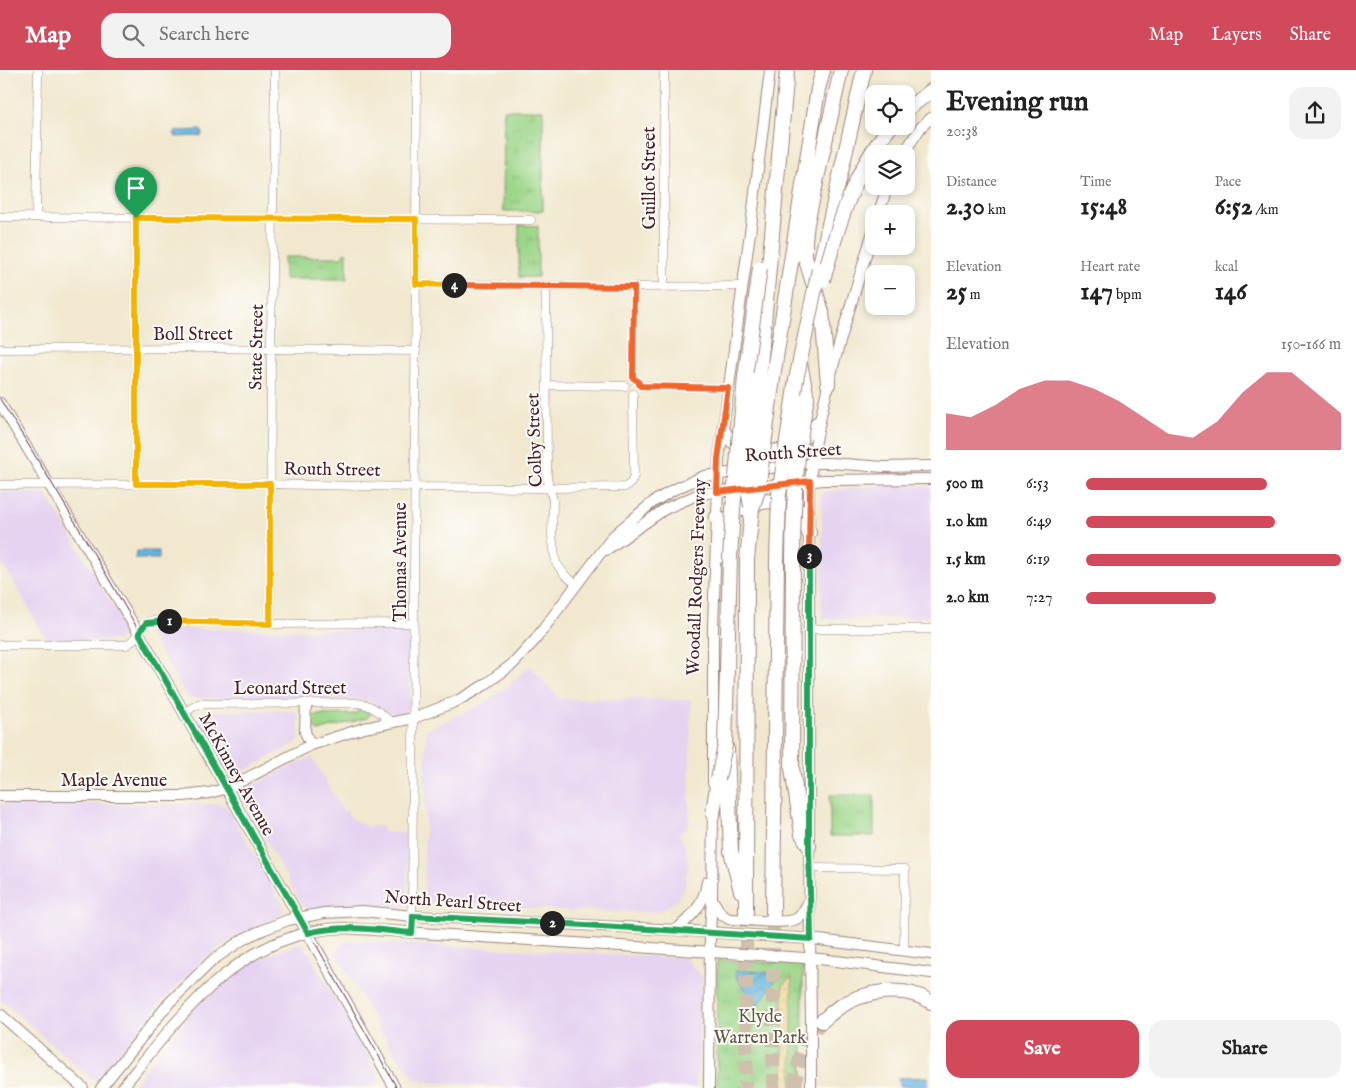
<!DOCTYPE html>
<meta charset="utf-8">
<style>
:root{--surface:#fff;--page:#f2f2f2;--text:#222;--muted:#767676;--accent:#d1495b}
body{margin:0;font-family:"IM FELL English",serif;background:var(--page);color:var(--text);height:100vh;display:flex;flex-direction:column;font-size:19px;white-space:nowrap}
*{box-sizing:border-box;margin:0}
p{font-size:16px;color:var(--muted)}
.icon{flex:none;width:28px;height:28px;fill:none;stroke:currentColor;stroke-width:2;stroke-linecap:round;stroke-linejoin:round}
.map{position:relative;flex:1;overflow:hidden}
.sheet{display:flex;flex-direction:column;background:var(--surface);width:425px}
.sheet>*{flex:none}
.controls{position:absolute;left:865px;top:15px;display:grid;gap:10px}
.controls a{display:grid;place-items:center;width:50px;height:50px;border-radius:10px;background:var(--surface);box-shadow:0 2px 8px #0003;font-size:25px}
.pin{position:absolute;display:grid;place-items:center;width:42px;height:42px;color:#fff;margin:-51px -21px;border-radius:50% 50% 50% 0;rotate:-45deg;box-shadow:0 0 5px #0007}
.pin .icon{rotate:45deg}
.km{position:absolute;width:25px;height:25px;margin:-12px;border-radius:50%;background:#222;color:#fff;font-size:14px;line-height:25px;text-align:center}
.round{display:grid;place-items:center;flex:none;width:52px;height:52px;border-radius:15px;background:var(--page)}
.overview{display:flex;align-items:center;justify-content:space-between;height:85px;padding:0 15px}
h1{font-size:28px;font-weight:700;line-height:38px}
.metrics{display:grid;grid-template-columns:repeat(3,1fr);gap:8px;height:85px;padding:5px 15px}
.metrics div{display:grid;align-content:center}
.metrics b{font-size:25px;font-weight:700}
.metrics small{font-size:14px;font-weight:400}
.metrics p{font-size:14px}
.chart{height:140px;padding:10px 15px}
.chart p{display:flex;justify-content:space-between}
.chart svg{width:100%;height:90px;margin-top:5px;fill:var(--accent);opacity:.7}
.cta{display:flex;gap:10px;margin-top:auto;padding:10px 15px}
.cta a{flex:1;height:58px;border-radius:15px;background:var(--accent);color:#fff;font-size:20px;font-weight:700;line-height:58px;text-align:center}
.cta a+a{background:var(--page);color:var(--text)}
ul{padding:0 15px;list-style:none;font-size:16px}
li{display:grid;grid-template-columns:80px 60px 1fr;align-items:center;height:38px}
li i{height:12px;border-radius:6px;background:var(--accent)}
header{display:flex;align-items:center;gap:30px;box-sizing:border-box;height:70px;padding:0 25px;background:var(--accent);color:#fff}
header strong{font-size:24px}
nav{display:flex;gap:28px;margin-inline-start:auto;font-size:18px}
.search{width:350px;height:45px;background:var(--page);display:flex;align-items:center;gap:12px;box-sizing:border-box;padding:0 18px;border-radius:15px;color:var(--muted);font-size:19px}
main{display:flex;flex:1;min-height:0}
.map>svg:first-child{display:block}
.built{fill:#e5d3f1}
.grass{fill:url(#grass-tufts);stroke:#737a5a}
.sand{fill:url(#sand-dots);stroke:#9c7c64}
.water{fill:url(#water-waves);stroke:#586a86}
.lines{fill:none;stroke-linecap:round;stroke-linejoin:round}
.highway-tunnel{stroke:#d0c0ae;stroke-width:14;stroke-dasharray:14 7;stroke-linecap:butt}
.street-casing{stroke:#9e847d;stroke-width:9}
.secondary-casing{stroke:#9e847d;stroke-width:12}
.highway-casing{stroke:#9e847d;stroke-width:16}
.street{stroke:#fff;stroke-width:8}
.secondary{stroke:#fff;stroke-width:10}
.highway{stroke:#fff;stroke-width:14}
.tram{stroke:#4a1f2b;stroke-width:1}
.secondary-bridge-casing{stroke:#9e847d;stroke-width:12;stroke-linecap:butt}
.highway-bridge-casing{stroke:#9e847d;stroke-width:16;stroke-linecap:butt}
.secondary-bridge{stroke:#fff;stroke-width:10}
.highway-bridge{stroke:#fff;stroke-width:14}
.split-1-casing{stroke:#fff;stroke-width:10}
.split-2-casing{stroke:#fff;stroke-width:10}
.split-3-casing{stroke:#fff;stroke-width:10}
.split-4-casing{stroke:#fff;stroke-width:10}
.split-5-casing{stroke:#fff;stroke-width:10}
.split-1{stroke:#f5b400;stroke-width:6}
.split-2{stroke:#22a559;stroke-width:6}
.split-3{stroke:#22a559;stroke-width:6}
.split-4{stroke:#f0652b;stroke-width:6}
.split-5{stroke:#f5b400;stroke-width:6}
.labels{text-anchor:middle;stroke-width:4;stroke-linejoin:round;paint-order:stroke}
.street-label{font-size:18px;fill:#4a1f2b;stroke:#fdfcf7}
.park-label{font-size:18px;fill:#635647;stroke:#fdfcf7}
</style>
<header>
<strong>Map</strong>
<div class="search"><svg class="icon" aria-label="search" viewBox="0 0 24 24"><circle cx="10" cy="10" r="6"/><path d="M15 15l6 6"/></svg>Search here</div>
<nav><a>Map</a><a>Layers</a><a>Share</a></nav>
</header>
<main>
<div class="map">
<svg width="931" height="1018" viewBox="0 0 931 1018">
<defs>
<pattern id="grass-tufts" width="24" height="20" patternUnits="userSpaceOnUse" patternTransform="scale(1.25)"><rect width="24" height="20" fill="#9cd689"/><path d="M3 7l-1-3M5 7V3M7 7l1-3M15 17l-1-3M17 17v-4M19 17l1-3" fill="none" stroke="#88b776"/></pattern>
<pattern id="sand-dots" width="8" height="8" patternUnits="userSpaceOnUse" patternTransform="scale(1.25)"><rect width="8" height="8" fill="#eeda9e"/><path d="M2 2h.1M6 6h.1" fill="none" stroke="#cebb88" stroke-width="1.8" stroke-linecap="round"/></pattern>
<pattern id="water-waves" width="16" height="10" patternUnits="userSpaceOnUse" patternTransform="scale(1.25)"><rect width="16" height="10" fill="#65b5e0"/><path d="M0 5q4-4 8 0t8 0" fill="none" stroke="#5593b6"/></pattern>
</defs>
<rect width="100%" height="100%" fill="#fdfcf7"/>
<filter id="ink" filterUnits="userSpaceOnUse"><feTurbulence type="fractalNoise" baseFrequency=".02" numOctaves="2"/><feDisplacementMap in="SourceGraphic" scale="10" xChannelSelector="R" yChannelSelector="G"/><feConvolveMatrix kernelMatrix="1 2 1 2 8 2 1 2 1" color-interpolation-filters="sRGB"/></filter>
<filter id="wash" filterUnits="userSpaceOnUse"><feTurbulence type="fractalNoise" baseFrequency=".0096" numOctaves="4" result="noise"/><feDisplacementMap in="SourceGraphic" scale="20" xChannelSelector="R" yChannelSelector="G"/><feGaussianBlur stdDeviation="1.12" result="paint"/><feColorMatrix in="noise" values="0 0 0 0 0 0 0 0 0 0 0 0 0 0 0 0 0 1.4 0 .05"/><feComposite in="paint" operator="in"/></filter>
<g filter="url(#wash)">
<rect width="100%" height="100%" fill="#f1e8cf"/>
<!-- built -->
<path class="built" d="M885,415L931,417V547L822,549V422Z
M0,422L46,424L124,554L127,560L124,567L116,570L48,571L0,490Z
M153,559L404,561L406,562L409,566L410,635L404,642L393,644L366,630L188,628L149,563V560Z
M530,596L560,629L691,630L689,755L679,764L686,779L688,796L686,813L678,829L663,839L651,842L561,840L470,833L424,832L426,660L485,633L503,620Z
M205,641H294L298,645L300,668L296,673L238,704L231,705L227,702L198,651L199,644Z
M312,687L343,742L346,740L351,748L367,757L382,756L383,763L407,762V831L404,837L390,838L352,836L307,839L302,835L242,726L246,720L288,697Z
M0,734H221L227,737L254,784L283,836V841L277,847L235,866L210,884L161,932L99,1009L93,1010L0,929Z
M347,871L685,888L702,907L696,1018H528L424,1012L414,1008L385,968L335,883L343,872Z
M303,873L379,1006L377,1011L367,1018H131L193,939L224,912L251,893L278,881Z"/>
<!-- grass -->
<path class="grass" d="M504,40H543V141H503Z
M519,155L538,156V207H519Z
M343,183H347V209H284V187H343Z
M357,640H365L371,644L367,648L318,661L312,656L311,649L315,645L356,644Z
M830,725H874V766H830Z
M717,890L803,894V1018H717Z"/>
<!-- sand -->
<path class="sand" d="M792,907V1018H783V914Z"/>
<!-- water -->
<path class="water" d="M201,60L203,64H201V66L176,67V65H174L176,61Z
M136,481H159V489H135Z
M737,900L777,903L779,905L758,936L755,934L736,906L735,902Z
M928,1007V1016H899L898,1008Z"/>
</g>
<g filter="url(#ink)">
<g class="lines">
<!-- highway-tunnel -->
<path class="highway-tunnel" d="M746,843V1018
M773,1018V844
M795,1018C798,990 802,973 822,951"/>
<defs>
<path id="street" d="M664,0V217
M0,147L531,150
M36,147L38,0
M416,214L641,217L743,216
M546,216L547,408L553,430L552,465L556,493L565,505L576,514
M0,279L203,278L416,281
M633,309L634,217
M547,315L625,316
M640,316L728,318
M136,414V147
M0,415L262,414L415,417L550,418L625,417L631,413L634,406L633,324
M270,554L271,271L275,0
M809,559H931
M0,575H126C137,571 139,555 151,551L270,554L414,553
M184,643L198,634L356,633C372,634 381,643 392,653
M810,798L905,799L904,881
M412,863L417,0"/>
<path id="secondary" d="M903,84L921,57L931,48
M878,144L888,116
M0,333L147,577L395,1018
M723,356L731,372L743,381
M758,380C789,379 799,383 816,352
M805,412L823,410L931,409
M606,480L665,439L699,424L785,414
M306,633L305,662L311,675
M713,713V556L719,389L752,148L770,0
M0,726H183L209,723L228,718L311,675L364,658L414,648L457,631L483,616L514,593L535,570L614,465L653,432L673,420L704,406L812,393H831L884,397L931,396
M712,829L721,844L729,849C744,849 785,855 796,849C803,845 806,837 809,830
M676,860C692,846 704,835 707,812
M0,944L83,1018
M811,956L809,776V419C818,330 849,244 874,158
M811,975V1018
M101,1018L169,933L214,889L245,868L265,859L288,850L324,843L362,841L413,846L676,860L811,869L931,884
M122,1018C181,945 240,861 344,858L820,889L931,903
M709,1018L710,862L712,828L713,737"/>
<path id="highway" d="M906,40L931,21
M819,199L864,0
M800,293L807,328
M759,307L787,0
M773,307L818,19L823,0
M828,314L822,242L805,187V170L807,153L841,0
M717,447L725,469V487
M728,450C737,434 773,427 790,434C802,439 805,452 809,463
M793,488L792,698L802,764L809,776
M727,679L731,781L741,821
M713,744L718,709
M746,843L747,490L752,439
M773,844L777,491
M822,951C827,947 832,942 838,938C863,921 904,914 931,932"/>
</defs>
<!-- street casing -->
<use href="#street" class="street-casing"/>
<!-- secondary casing -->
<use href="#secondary" class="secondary-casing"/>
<!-- highway casing -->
<use href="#highway" class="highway-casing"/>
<!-- street -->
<use href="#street" class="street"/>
<!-- secondary -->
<use href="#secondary" class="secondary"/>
<!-- highway -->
<use href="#highway" class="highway"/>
<!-- tram -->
<path class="tram" d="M0,329C141,554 266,788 397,1018"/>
<defs>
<path id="secondary-bridge" d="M811,975V956"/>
<path id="highway-bridge" d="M823,210C838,155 854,100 891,56
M751,436L748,420L759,307
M752,439L758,420L773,307
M793,488C793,435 796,381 807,328
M777,491L779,425L796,310L819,199
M718,709L725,675L730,488L733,440L745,307L760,198"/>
</defs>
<!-- secondary-bridge casing -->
<use href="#secondary-bridge" class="secondary-bridge-casing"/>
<!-- highway-bridge casing -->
<use href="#highway-bridge" class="highway-bridge-casing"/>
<!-- secondary-bridge -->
<use href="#secondary-bridge" class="secondary-bridge"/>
<!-- highway-bridge -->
<use href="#highway-bridge" class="highway-bridge"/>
</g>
</g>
<g class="lines" filter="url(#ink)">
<defs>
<path id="split-1" d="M136,148V414H270V554L169,551"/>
<path id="split-2" d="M169,551L146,553L139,563L308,863C342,854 378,860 412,863L413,846L552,853"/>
<path id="split-3" d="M552,853L811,869L809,776V486"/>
<path id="split-4" d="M454,215L634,217L633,308L638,311L640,316L728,318L718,389L717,422L810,411L809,486"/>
<path id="split-5" d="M136,148L416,149V214L454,215"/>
</defs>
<!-- split-1 casing -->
<use href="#split-1" class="split-1-casing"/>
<!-- split-2 casing -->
<use href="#split-2" class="split-2-casing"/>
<!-- split-3 casing -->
<use href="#split-3" class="split-3-casing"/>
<!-- split-4 casing -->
<use href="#split-4" class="split-4-casing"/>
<!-- split-5 casing -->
<use href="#split-5" class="split-5-casing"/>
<!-- split-1 -->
<use href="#split-1" class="split-1"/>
<!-- split-2 -->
<use href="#split-2" class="split-2"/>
<!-- split-3 -->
<use href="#split-3" class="split-3"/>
<!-- split-4 -->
<use href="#split-4" class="split-4"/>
<!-- split-5 -->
<use href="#split-5" class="split-5"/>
</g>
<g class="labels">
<!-- street labels -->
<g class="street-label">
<text transform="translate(649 108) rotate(-90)" y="6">Guillot Street</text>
<text x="193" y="270">Boll Street</text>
<text transform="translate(256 277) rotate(-89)" y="6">State Street</text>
<text transform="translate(534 370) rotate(-92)" y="6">Colby Street</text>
<text transform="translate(793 382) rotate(-4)" y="6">Routh Street</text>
<text transform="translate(332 399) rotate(1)" y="6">Routh Street</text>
<text transform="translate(400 492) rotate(-90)" y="6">Thomas Avenue</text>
<text transform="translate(696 507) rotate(-88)" y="6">Woodall Rodgers Freeway</text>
<text x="290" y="624">Leonard Street</text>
<text transform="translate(237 704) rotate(61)" y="6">McKinney Avenue</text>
<text x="114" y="716">Maple Avenue</text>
<text transform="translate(453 831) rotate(4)" y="6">North Pearl Street</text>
</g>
<!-- park labels -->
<g class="park-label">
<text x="760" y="952">Klyde<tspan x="760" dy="21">Warren Park</tspan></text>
</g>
</g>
</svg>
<div class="controls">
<a><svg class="icon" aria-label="locate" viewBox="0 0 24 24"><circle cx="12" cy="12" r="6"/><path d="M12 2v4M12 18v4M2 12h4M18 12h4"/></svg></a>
<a><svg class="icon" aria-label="layers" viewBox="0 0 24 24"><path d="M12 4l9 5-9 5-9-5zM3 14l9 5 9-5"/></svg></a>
<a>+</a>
<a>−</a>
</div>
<div class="pin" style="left:136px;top:148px;background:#1e9e55"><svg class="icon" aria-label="arrive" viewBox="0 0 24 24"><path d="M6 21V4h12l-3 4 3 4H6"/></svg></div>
<b class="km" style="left:169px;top:551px">1</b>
<b class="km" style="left:552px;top:853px">2</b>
<b class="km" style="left:809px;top:486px">3</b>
<b class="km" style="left:454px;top:215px">4</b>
</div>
<section class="sheet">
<div class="overview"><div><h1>Evening run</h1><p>20:38</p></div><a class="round"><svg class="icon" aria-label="share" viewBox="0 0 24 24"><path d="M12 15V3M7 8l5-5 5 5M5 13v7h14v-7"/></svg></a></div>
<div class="metrics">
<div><p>Distance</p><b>2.30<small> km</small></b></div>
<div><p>Time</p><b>15:48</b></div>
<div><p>Pace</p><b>6:52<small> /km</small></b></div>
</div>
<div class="metrics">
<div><p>Elevation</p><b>25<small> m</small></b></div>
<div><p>Heart rate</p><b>147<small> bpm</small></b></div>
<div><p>kcal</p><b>146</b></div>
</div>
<div class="chart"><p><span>Elevation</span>150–166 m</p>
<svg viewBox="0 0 160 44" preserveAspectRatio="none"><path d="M0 44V26L10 28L20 22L30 14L40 10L50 10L60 14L70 20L80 28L90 36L100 38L110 30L120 16L130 6L140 6L150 16L160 26V44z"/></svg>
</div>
<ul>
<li><b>500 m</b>6:53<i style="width:71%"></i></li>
<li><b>1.0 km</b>6:49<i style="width:74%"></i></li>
<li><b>1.5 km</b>6:19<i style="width:100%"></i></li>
<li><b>2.0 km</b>7:27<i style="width:51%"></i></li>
</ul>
<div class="cta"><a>Save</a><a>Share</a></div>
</section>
</main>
